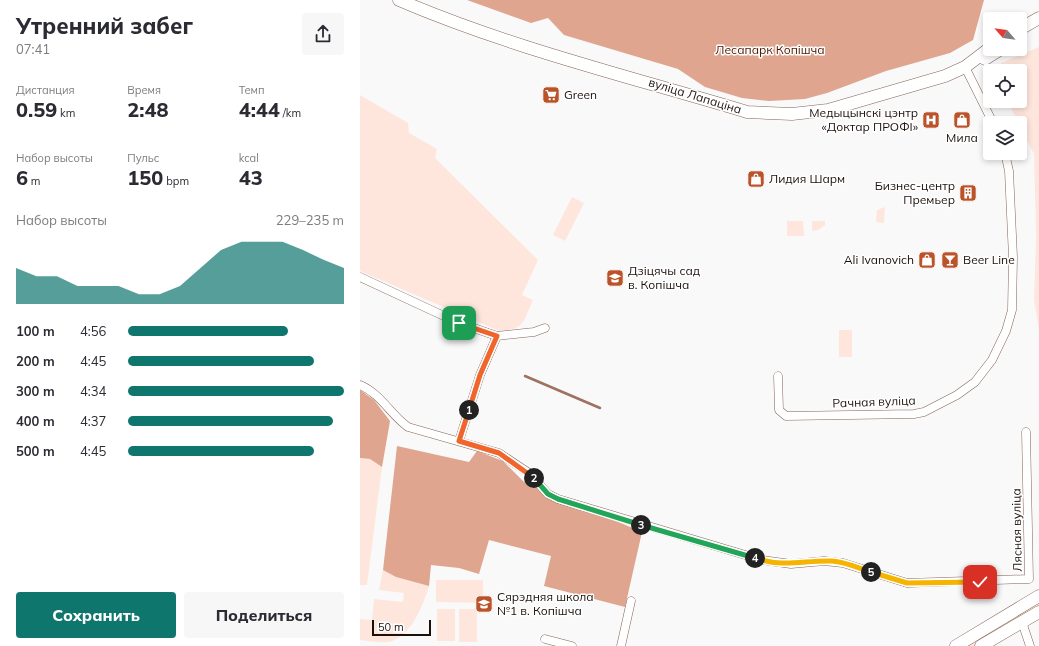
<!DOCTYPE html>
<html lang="ru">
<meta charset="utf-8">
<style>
:root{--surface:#fff;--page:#f7f7f7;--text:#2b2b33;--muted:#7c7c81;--accent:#0f766e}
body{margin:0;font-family:Mulish,sans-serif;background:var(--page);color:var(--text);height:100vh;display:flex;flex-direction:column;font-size:15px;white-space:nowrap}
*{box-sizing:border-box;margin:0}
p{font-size:13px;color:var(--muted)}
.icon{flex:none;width:22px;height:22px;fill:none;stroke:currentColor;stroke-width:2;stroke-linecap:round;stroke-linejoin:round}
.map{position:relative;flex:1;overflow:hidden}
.sheet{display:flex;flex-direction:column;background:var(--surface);width:360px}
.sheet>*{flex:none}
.needle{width:26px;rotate:298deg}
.fabs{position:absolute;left:623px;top:12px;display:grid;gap:8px}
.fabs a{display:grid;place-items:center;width:44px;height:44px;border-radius:4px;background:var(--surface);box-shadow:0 2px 6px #0003;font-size:20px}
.scale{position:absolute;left:12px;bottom:10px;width:59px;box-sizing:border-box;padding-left:4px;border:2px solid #1c100b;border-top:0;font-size:11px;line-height:14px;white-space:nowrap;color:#1c100b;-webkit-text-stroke:3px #fff;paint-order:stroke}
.pin{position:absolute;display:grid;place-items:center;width:34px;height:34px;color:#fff;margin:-17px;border-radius:8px;box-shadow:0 2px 6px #0006}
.km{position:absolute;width:20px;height:20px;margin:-10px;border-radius:50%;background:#222;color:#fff;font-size:11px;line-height:20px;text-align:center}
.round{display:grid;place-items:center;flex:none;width:42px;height:42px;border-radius:4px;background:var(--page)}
.headline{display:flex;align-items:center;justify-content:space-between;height:68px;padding:0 16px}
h1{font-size:22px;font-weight:800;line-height:30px}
.metrics{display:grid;grid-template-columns:repeat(3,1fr);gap:6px;height:68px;padding:4px 16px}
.metrics div{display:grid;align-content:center}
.metrics b{font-size:20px;font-weight:800}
.metrics small{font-size:11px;font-weight:400}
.metrics p{font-size:11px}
.chart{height:112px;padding:8px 16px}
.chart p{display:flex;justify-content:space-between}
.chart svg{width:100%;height:72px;margin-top:4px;fill:var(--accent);opacity:.7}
.primary-button{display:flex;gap:8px;margin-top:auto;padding:8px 16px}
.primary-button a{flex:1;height:46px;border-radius:4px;background:var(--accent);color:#fff;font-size:16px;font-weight:800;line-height:46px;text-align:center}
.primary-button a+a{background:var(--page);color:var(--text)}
ul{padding:0 16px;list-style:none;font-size:13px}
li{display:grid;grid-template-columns:64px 48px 1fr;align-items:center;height:30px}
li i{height:10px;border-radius:5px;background:var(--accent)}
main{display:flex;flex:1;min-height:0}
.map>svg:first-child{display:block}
.green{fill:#ffe6dd}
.forest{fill:#dfa58f}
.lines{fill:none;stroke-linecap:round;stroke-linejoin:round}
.stream{stroke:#9e7160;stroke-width:2.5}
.minor-casing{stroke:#866457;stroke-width:9}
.secondary-casing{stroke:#866457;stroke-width:13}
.minor{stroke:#fff;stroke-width:8}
.secondary{stroke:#fff;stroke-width:12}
.split-1-casing{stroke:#fff;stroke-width:8}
.split-2-casing{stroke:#fff;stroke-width:8}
.split-3-casing{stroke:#fff;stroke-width:8}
.split-4-casing{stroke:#fff;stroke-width:8}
.split-5-casing{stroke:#fff;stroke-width:8}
.split-6-casing{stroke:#fff;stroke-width:8}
.split-1{stroke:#f0652b;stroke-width:5}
.split-2{stroke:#f0652b;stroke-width:5}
.split-3{stroke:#22a559;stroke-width:5}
.split-4{stroke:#22a559;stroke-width:5}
.split-5{stroke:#f5b400;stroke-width:5}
.split-6{stroke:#f5b400;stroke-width:5}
.labels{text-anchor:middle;stroke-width:3;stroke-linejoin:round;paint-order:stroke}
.park-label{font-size:12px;fill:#4a1600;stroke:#fff}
.poi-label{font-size:12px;fill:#1c100b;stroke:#fff;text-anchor:start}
.street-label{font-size:12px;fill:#1c100b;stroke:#fff}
</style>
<main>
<section class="sheet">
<div class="headline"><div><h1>Утренний забег</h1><p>07:41</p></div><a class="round"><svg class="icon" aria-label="share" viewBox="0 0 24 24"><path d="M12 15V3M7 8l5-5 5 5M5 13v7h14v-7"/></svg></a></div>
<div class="metrics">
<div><p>Дистанция</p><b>0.59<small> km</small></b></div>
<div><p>Время</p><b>2:48</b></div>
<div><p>Темп</p><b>4:44<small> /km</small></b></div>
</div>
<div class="metrics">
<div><p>Набор высоты</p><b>6<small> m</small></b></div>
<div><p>Пульс</p><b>150<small> bpm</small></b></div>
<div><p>kcal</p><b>43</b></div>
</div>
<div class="chart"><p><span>Набор высоты</span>229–235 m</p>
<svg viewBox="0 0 160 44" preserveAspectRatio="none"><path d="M0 44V22L10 27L20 27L30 33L40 33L50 33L60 38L70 38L80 33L90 22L100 11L110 6L120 6L130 6L140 11L150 17L160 22V44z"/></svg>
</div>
<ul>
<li><b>100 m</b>4:56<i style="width:74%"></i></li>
<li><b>200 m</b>4:45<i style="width:86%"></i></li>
<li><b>300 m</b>4:34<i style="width:100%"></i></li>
<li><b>400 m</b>4:37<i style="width:95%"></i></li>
<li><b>500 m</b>4:45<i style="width:86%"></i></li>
</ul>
<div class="primary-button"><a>Сохранить</a><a>Поделиться</a></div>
</section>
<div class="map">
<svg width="679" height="646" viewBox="0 0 679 646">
<rect width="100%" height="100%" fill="#f9f9f9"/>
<!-- green -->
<path class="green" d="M679,47V330L674,300L676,235L674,154L660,127V123H658L648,101H660V71H642L641,63Z
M0,95L48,123L49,133L77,149L75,158L178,260L162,295L173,300C163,321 165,330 139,331L0,271Z
M212,197L224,203L205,241L193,235Z
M525,207L524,223L516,222L517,210Z
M427,221H443L444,236H427Z
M452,221H465V225L458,230L452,231Z
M479,330H492V357H479Z
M0,458L10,459L22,467L7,585H0Z
M23,570L36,577L69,586C63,605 51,638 28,642C19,643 9,641 0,640V619L12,620L14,599L43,602L44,593L19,590Z
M76,580H123V603L76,602Z
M679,603V607L615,646H607Z
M77,609H95V641H77Z
M99,609H117V642H99Z"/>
<!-- forest -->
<path class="forest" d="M107,0H624L613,40L590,53L526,71L467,93L445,99L409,101L382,98L345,87L318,69L204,35L188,18L171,23Z
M0,390L14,400L30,421L22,467L10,459L0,458Z
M37,446L109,462L117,451L143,461L164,482L282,532L265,607L184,586L191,556L129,540L119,574L99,568L71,565L69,586L36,577L23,570Z"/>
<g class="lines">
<!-- stream -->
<path class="stream" d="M165,376L240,408"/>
<defs>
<path id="minor" d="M605,67L633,123
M0,277L99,323L137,336L174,332L185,328
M418,376L419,410L426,416L554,414L564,412L597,395L615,382L632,360L646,331L652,310L653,257L649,171L645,153
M0,385C21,394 30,414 48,427L139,453L169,473L188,494L198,499L402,560L431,564L464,561L483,563L547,583L669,579L666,432
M99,441L120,375L137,336
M662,622L670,646
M185,639L212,646
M261,646L271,601"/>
<path id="secondary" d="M39,0C151,48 271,77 387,112L432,114L468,110L585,76L605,67L630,48
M660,29L679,18
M625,59L641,49
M596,646L679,596
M621,646L679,612"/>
</defs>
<!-- minor casing -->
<use href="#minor" class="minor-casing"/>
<!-- secondary casing -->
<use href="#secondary" class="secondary-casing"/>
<!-- minor -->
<use href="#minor" class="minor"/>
<!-- secondary -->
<use href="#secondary" class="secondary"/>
</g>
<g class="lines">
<defs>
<path id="split-1" d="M99,323L137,336L120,375L109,410"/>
<path id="split-2" d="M109,410L99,441L139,453L174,478"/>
<path id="split-3" d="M174,478L188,494L198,499L281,525"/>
<path id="split-4" d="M281,525L395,558"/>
<path id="split-5" d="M395,558C424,568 444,560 472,561C486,562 498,568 511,572"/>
<path id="split-6" d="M511,572L547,583L620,582"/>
</defs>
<!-- split-1 casing -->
<use href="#split-1" class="split-1-casing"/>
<!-- split-2 casing -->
<use href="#split-2" class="split-2-casing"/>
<!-- split-3 casing -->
<use href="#split-3" class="split-3-casing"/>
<!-- split-4 casing -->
<use href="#split-4" class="split-4-casing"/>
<!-- split-5 casing -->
<use href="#split-5" class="split-5-casing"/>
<!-- split-6 casing -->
<use href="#split-6" class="split-6-casing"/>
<!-- split-1 -->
<use href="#split-1" class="split-1"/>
<!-- split-2 -->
<use href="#split-2" class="split-2"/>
<!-- split-3 -->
<use href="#split-3" class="split-3"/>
<!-- split-4 -->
<use href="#split-4" class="split-4"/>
<!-- split-5 -->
<use href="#split-5" class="split-5"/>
<!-- split-6 -->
<use href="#split-6" class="split-6"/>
</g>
<!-- icons -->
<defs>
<symbol id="supermarket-square" viewBox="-11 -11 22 22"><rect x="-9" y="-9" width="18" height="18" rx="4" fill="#ba5329" stroke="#fff"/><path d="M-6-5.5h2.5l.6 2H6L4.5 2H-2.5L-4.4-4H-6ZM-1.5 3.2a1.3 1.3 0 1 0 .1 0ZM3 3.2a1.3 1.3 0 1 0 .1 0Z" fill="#fff"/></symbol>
<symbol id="hospital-square" viewBox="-11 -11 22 22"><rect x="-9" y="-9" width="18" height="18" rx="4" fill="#ba5329" stroke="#fff"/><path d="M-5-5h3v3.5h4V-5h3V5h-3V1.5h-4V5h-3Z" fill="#fff"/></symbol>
<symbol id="shop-square" viewBox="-11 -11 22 22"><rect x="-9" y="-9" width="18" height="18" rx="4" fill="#ba5329" stroke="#fff"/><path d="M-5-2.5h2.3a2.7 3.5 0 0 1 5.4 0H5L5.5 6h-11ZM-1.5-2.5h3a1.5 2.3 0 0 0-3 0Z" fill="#fff"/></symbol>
<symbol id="building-square" viewBox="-11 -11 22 22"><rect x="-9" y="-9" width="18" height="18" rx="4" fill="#ba5329" stroke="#fff"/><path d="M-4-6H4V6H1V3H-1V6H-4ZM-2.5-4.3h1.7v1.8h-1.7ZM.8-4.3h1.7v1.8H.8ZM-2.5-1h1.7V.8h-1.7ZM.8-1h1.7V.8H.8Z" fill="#fff"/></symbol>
<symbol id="bar-square" viewBox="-11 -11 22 22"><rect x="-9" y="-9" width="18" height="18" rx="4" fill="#ba5329" stroke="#fff"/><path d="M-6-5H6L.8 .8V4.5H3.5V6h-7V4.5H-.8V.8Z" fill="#fff"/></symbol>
<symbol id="school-square" viewBox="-11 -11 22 22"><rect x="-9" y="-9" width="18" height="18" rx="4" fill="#ba5329" stroke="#fff"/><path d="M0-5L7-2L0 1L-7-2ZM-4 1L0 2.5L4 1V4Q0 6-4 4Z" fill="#fff"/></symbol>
</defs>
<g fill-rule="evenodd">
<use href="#supermarket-square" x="181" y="85" width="20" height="20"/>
<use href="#hospital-square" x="561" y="110" width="20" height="20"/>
<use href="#shop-square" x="592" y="110" width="20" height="20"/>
<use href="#shop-square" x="386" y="169" width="20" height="20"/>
<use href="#building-square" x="598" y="183" width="20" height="20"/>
<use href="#shop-square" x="557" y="250" width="20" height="20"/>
<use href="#bar-square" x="580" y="250" width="20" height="20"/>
<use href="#school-square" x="245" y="268" width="20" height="20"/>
<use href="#school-square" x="114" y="594" width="20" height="20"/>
</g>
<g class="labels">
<!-- park labels -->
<g class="park-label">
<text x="410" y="54">Лесапарк Копішча</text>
</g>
<!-- poi labels -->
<g class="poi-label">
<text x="204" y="99">Green</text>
<text x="558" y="117" text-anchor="end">Медыцынскі цэнтр<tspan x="558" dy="14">«Доктар ПРОФІ»</tspan></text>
<text x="602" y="142" text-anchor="middle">Мила</text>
<text x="409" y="183">Лидия Шарм</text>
<text x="595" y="190" text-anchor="end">Бизнес-центр<tspan x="595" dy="14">Премьер</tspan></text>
<text x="554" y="264" text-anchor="end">Ali Ivanovich</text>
<text x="603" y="264">Beer Line</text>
<text x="268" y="275">Дзіцячы сад<tspan x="268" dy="14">в. Копішча</tspan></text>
<text x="137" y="601">Сярэдняя школа<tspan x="137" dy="14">№1 в. Копішча</tspan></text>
</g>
<!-- street labels -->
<g class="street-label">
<text transform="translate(335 96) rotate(17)" y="4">вуліца Лапаціна</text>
<text transform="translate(514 402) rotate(-2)" y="4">Рачная вуліца</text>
<text transform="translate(657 530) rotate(-91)" y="4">Лясная вуліца</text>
</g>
</g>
</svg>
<div class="fabs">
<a><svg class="needle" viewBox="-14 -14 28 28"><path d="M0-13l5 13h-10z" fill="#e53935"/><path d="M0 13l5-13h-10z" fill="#7c7c81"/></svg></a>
<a><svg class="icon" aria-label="locate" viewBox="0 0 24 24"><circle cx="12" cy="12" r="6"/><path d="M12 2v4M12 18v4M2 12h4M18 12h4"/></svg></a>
<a><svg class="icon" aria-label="layers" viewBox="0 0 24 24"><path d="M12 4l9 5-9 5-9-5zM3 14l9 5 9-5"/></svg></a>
</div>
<div class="scale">50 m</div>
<div class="pin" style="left:99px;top:323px;background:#1e9e55"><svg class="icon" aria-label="arrive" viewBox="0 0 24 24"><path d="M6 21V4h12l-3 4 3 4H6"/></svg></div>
<div class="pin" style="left:620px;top:582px;background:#d93025"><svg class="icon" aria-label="check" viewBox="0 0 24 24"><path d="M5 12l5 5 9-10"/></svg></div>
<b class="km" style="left:109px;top:410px">1</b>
<b class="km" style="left:174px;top:478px">2</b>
<b class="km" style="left:281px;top:525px">3</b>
<b class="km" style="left:395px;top:558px">4</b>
<b class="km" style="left:511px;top:572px">5</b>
</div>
</main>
